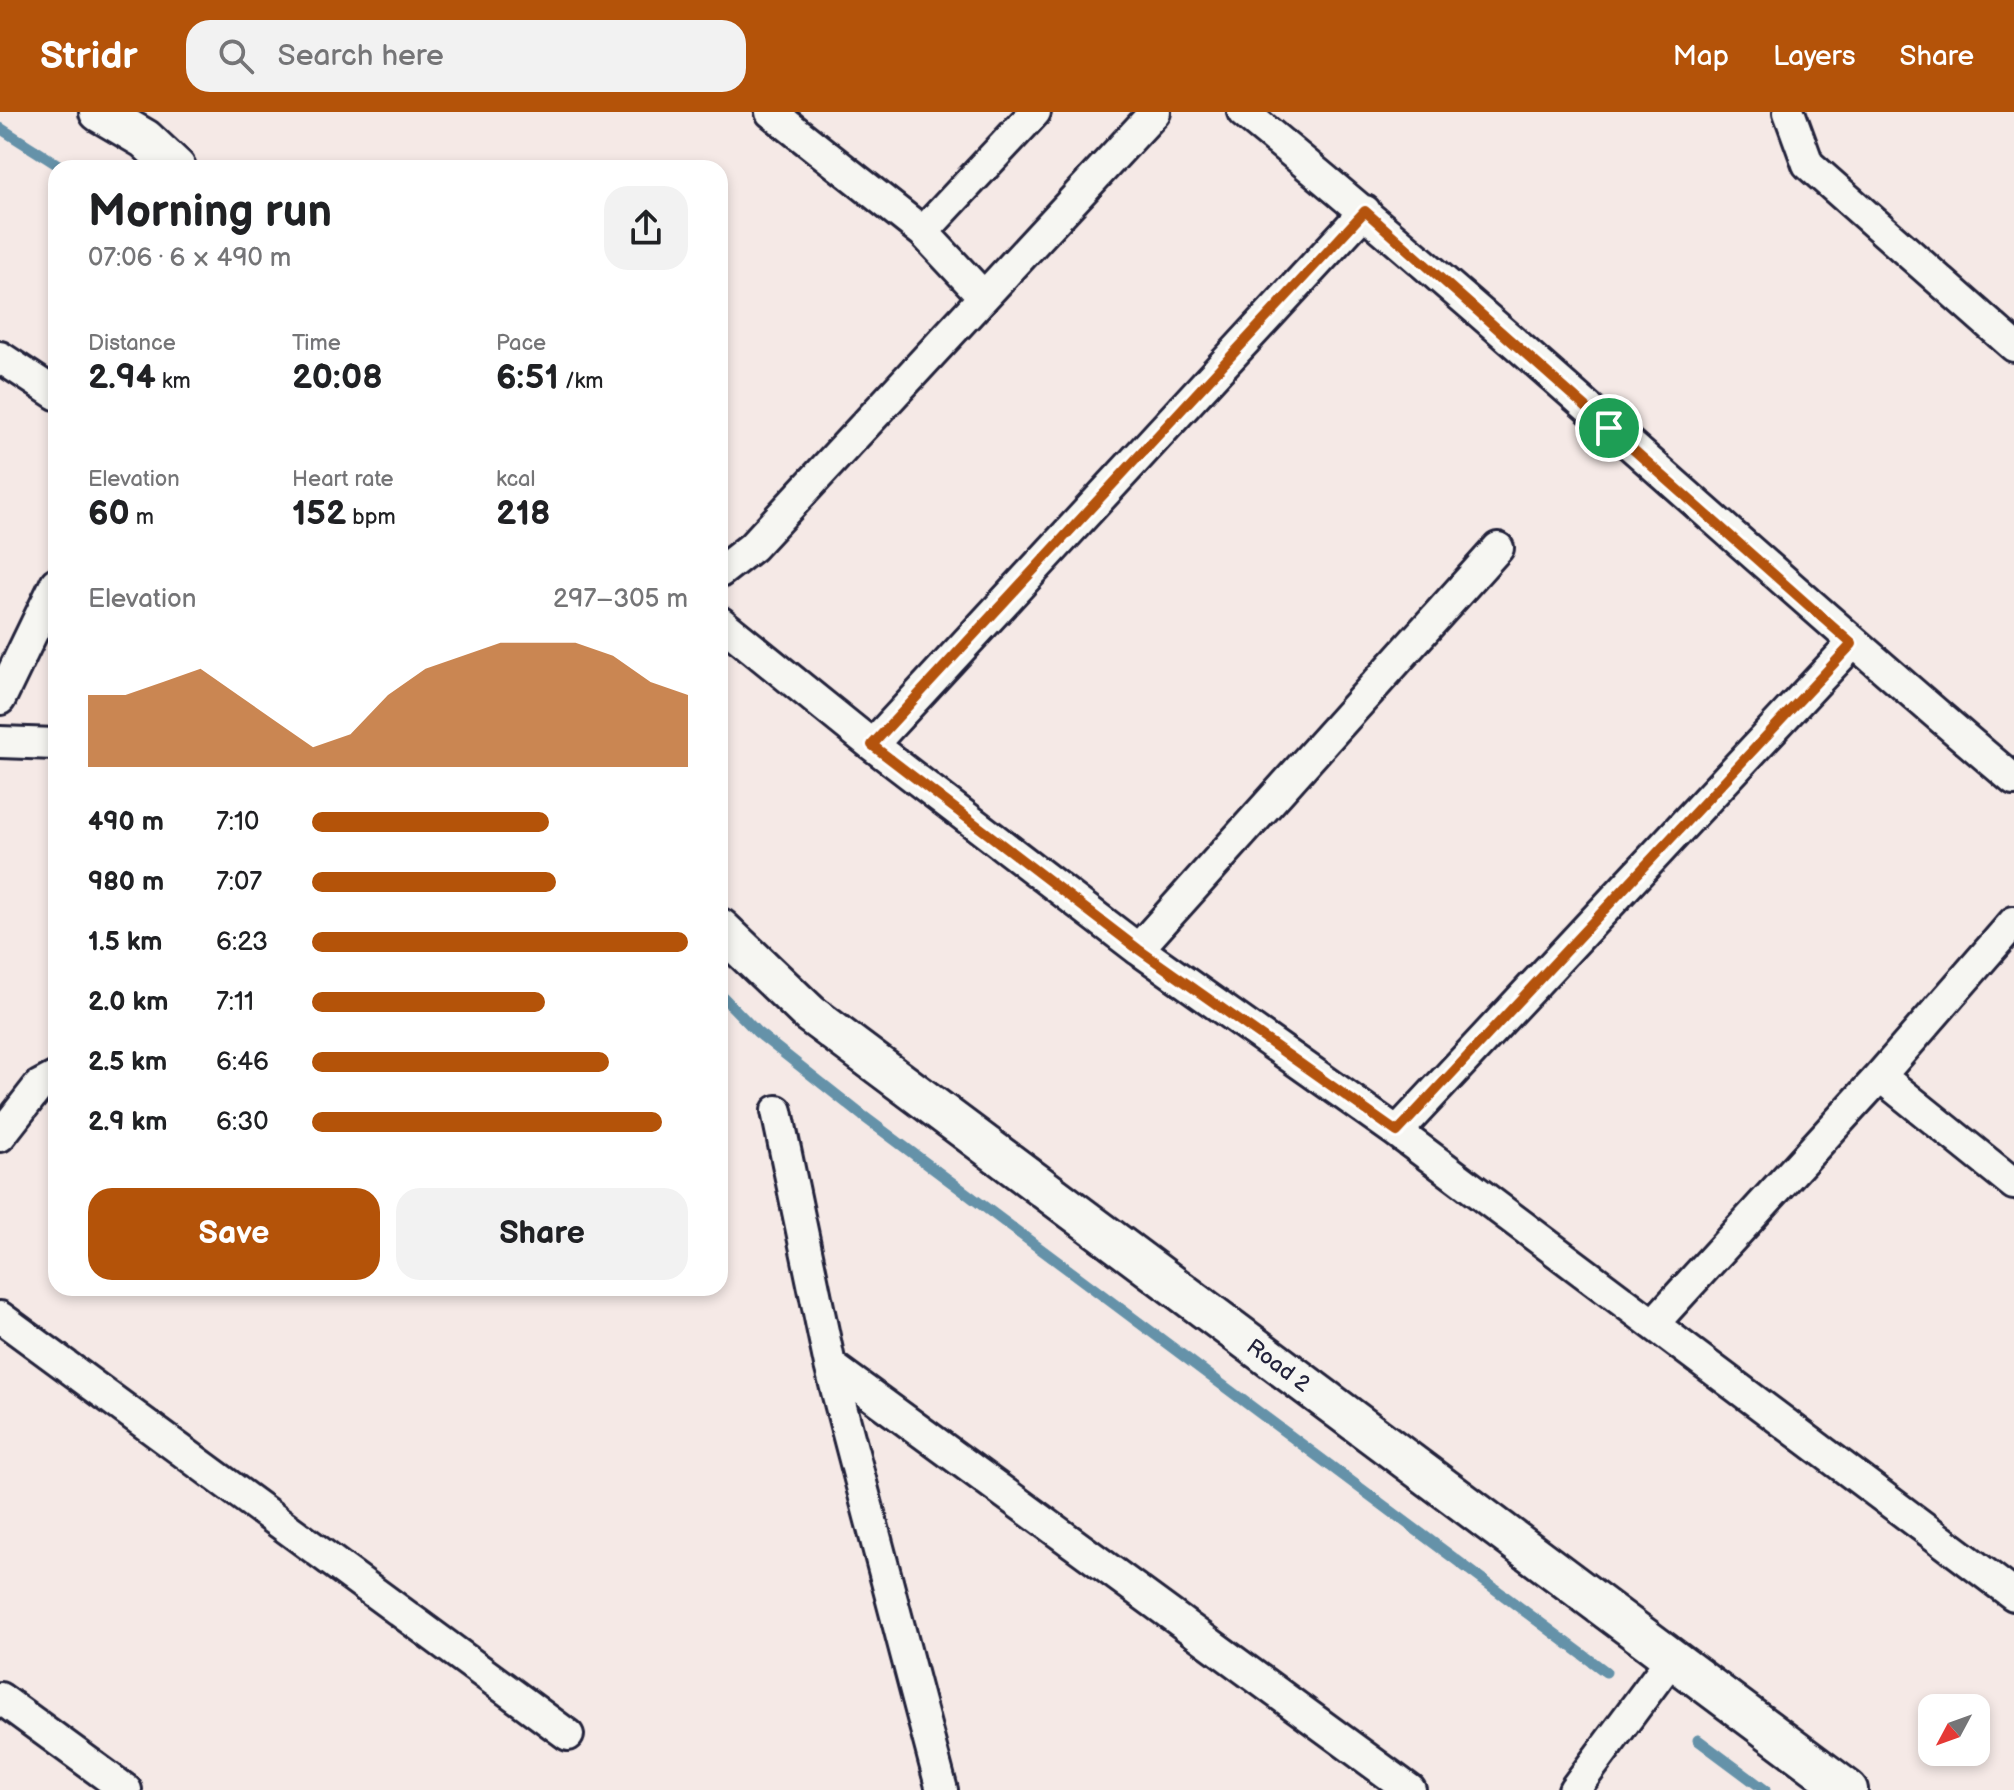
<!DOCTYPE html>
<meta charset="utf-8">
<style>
:root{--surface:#fff;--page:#f2f2f2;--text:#202124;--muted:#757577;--accent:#b45309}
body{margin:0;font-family:"Balsamiq Sans",sans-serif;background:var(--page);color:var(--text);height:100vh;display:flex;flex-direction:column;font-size:30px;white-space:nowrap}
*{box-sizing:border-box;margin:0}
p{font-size:26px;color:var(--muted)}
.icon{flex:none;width:44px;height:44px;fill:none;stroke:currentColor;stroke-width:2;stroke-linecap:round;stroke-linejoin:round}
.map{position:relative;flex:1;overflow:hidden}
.side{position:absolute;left:48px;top:48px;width:680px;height:1136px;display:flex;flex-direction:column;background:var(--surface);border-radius:24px;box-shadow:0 4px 12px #0003}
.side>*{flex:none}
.needle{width:52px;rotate:229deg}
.buttons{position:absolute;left:1918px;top:1582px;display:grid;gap:16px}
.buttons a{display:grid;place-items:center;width:72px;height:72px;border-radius:16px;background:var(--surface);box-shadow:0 4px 12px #0003;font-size:40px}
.pin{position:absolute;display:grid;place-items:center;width:68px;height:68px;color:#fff;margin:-34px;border:4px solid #fff;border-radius:50%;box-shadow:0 2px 8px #0007}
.round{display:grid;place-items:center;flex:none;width:84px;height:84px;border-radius:24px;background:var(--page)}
.headline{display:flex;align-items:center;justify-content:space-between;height:136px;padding:0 40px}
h1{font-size:44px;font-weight:600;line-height:60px}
.metrics{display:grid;grid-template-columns:repeat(3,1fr);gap:12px;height:136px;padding:8px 40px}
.metrics div{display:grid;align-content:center}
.metrics b{font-size:34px;font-weight:600}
.metrics small{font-size:22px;font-weight:400}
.metrics p{font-size:22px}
.chart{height:224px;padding:16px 40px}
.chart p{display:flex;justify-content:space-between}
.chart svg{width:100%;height:144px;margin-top:8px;fill:var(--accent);opacity:.7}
.cta{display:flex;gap:16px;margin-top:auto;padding:16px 40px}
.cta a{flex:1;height:92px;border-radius:24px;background:var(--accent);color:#fff;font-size:32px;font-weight:600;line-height:92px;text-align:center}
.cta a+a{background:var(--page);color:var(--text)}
ul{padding:0 40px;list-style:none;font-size:26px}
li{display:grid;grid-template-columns:128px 96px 1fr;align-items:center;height:60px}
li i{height:20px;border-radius:10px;background:var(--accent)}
header{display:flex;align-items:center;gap:48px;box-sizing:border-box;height:112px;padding:0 40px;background:var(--accent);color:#fff}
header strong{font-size:38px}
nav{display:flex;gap:44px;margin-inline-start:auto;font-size:28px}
.search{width:560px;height:72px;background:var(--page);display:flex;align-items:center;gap:20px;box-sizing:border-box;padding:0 28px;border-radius:24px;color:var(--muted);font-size:30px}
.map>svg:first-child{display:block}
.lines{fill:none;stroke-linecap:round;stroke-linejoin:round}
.stream{stroke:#6592a9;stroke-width:11}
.minor-casing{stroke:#22223b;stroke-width:36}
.tertiary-casing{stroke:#22223b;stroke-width:44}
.minor{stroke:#f6f6f2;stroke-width:30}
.tertiary{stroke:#f6f6f2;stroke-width:38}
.route-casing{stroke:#fff;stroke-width:16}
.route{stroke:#b45309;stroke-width:10}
.labels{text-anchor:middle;stroke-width:6;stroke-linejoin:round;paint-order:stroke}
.street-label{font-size:22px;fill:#22223b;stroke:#f6f6f2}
</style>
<header>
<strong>Stridr</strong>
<div class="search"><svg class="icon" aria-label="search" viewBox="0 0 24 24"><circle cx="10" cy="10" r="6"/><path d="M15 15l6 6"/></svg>Search here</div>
<nav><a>Map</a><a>Layers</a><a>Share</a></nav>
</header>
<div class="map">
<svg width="2014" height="1678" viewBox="0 0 2014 1678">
<rect width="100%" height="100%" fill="#f5e9e6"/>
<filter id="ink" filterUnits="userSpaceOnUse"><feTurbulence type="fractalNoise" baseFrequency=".0125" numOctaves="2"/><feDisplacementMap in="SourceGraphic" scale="16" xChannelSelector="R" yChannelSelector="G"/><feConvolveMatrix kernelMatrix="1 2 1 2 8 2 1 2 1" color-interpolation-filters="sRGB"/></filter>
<g filter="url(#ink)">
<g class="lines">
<!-- stream -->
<path class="stream" d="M0,16L63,56
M720,882L757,920L863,1004L1606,1560
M1698,1628L1765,1678"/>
<defs>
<path id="minor" d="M771,0L923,120L983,184
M1243,0C1507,215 1754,449 2014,668
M1789,0L1808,52L2014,234
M923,120L1035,0
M0,245L56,282
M720,460L752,435L1155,0
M720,510L872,633L1138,837L1397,1020L2014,1483
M0,587L56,471
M0,630L56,632
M872,633L1365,99
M1138,837L1498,436
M1880,964L2014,1072
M777,999L830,1253L942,1678
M1397,1020L1852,532
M0,1024L39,974L56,965
M0,1205L568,1623
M1655,1210L1880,964L2014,810
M830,1253L1410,1678
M0,1586L126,1678
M1574,1678L1672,1546"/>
<g id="tertiary">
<path d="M99,0L145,27L176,56"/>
<path id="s1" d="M720,816L810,902L1848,1678"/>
</g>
</defs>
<!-- minor casing -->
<use href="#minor" class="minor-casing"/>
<!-- tertiary casing -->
<use href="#tertiary" class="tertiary-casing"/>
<!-- minor -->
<use href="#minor" class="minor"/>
<!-- tertiary -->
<use href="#tertiary" class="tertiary"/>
</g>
</g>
<g class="lines" filter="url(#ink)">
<defs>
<path id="route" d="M1365,99L1852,532L1397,1020L1138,837L872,633Z"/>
</defs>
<!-- route casing -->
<use href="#route" class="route-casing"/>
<!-- route -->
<use href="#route" class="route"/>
</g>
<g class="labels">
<!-- street labels -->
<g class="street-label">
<text dy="8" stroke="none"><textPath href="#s1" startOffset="710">Road 2</textPath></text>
</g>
</g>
</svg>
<div class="buttons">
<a><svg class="needle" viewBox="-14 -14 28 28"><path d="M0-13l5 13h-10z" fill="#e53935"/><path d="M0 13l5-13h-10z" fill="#757577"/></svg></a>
</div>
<div class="pin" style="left:1609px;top:316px;background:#1e9e55"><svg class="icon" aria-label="arrive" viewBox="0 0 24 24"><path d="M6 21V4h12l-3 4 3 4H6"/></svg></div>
<section class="side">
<div class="headline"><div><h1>Morning run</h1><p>07:06 · 6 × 490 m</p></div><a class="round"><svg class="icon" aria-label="share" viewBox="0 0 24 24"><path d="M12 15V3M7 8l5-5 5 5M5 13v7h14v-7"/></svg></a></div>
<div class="metrics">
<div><p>Distance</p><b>2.94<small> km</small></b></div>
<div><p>Time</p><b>20:08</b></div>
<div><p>Pace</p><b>6:51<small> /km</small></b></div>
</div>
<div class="metrics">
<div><p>Elevation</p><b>60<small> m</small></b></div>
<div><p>Heart rate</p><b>152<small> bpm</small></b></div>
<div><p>kcal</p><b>218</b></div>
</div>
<div class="chart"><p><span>Elevation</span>297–305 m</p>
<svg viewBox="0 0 160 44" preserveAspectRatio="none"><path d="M0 44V22L10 22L20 18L30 14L40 22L50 30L60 38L70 34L80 22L90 14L100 10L110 6L120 6L130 6L140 10L150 18L160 22V44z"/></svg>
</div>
<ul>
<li><b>490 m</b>7:10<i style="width:63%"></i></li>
<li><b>980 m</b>7:07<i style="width:65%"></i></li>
<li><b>1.5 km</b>6:23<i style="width:100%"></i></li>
<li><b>2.0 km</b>7:11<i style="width:62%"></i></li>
<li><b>2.5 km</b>6:46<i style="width:79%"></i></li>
<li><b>2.9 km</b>6:30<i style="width:93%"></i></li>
</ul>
<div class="cta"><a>Save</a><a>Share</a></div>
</section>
</div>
